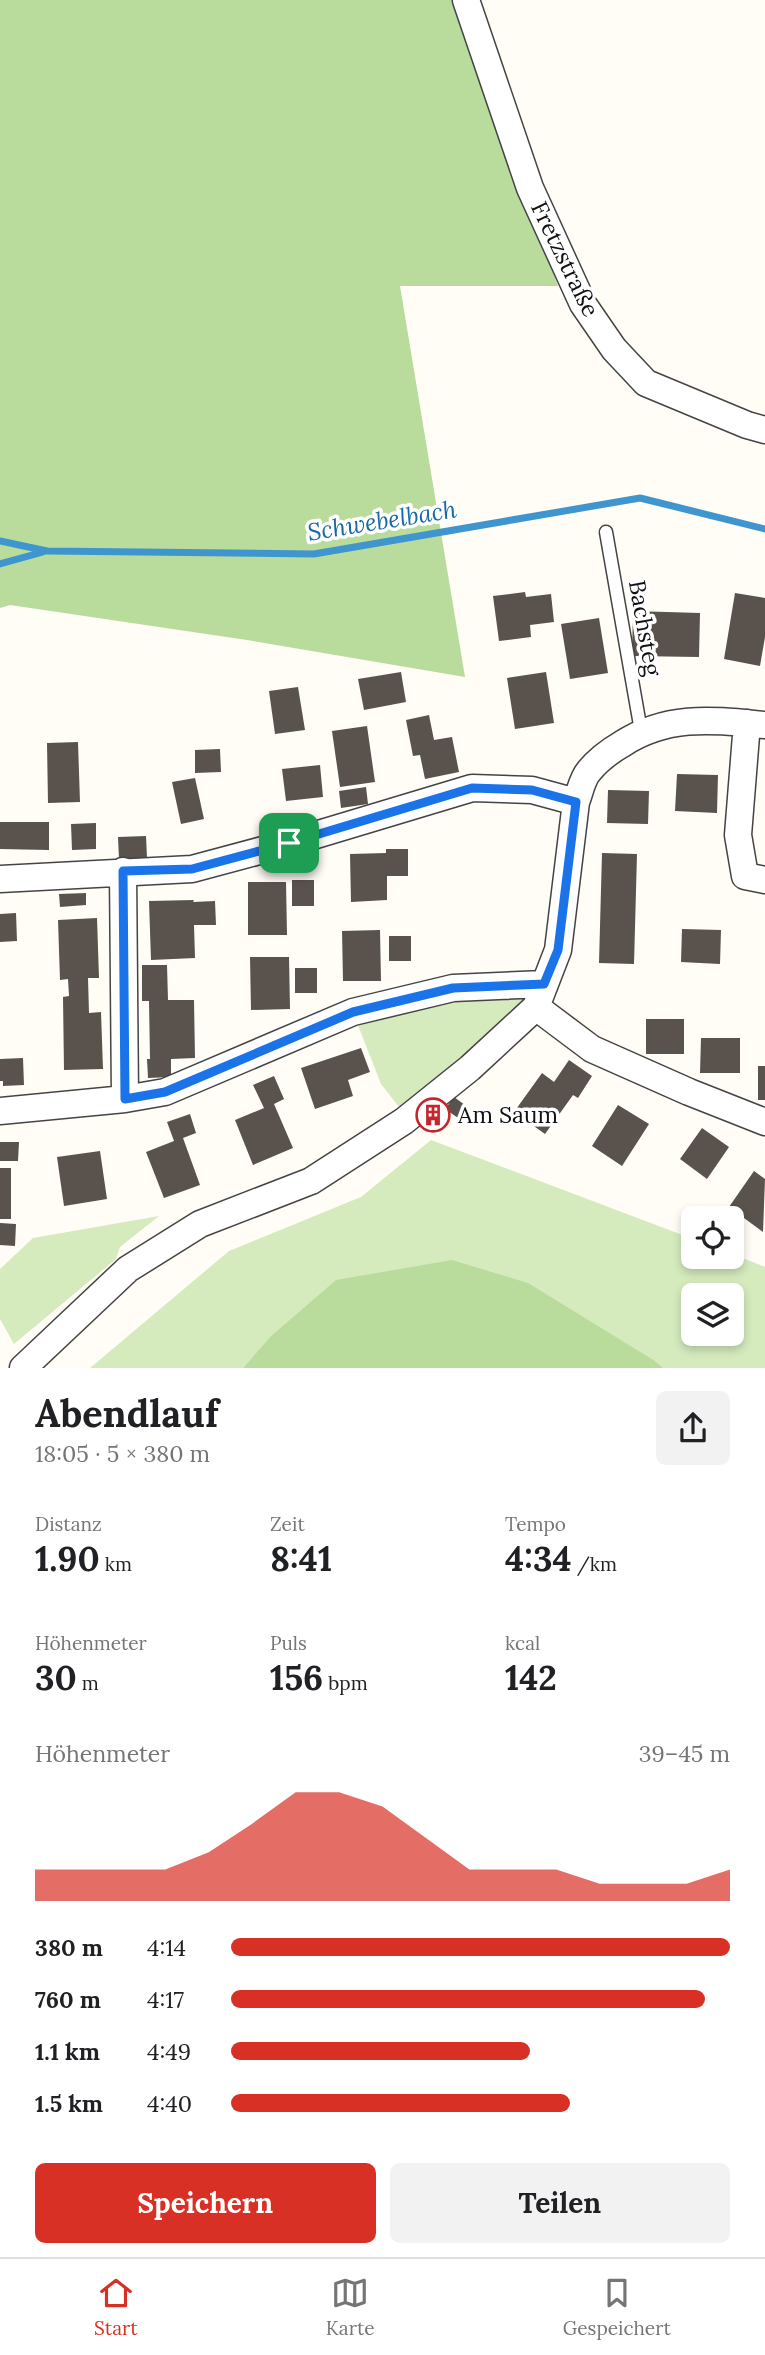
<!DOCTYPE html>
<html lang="de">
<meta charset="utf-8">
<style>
:root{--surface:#fff;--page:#f2f2f2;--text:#202124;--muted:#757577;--line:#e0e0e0;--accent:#d93025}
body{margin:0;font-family:Lora,serif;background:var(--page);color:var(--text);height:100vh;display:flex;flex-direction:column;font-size:26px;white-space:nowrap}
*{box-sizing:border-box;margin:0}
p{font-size:23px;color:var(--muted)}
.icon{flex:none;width:38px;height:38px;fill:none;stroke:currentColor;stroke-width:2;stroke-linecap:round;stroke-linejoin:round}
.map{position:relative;height:1368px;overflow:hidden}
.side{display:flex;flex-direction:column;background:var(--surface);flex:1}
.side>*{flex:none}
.fabs{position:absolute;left:681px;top:1206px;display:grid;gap:14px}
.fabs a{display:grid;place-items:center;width:63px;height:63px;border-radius:10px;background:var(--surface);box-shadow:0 4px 10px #0003;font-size:35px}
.pin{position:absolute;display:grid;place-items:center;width:60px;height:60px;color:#fff;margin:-30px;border-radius:14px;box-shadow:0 4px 10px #0006}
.round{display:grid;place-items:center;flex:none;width:74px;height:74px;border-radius:10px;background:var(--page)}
.summary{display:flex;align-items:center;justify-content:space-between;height:119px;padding:0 35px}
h1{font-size:38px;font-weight:700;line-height:52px}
.stats{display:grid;grid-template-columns:repeat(3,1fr);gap:10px;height:119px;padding:7px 35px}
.stats div{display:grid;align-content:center}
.stats b{font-size:35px;font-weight:700}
.stats small{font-size:19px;font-weight:400}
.stats p{font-size:19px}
.chart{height:196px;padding:14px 35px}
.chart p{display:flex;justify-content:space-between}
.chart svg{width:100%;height:126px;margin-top:7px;fill:var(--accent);opacity:.7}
.cta{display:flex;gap:14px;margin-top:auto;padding:14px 35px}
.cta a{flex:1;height:80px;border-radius:10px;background:var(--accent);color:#fff;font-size:28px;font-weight:700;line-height:80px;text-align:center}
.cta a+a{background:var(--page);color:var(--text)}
ul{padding:0 35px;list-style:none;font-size:23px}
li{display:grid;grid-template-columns:112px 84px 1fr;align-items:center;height:52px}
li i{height:18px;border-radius:9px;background:var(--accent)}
.tabs{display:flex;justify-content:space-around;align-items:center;height:98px;border-top:2px solid var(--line);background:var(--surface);font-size:19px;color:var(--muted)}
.tabs a{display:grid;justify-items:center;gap:4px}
.tabs .selected{color:var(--accent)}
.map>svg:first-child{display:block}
.green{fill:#d5ebbd;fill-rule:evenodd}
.forest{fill:#b9dc9c}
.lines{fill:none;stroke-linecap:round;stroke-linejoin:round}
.stream{stroke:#3f96cf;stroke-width:7}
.building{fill:#5a524d}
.service-casing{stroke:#444;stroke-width:15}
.minor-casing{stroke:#444;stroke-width:29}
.service{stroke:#fff;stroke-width:12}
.minor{stroke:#fff;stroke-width:26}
.route-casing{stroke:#fff;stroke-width:14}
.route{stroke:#1a73e8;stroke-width:9}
.labels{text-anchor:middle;stroke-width:7;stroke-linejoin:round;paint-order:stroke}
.street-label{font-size:23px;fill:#111;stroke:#fff}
.poi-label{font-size:23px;fill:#111;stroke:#fff;text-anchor:start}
.water-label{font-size:24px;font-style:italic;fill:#1768a6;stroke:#fff}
</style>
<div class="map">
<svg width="765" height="1368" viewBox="0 0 765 1368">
<rect width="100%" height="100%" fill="#fffdf5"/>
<!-- green -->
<path class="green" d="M539,987L403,1112L381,1084L354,1015Z
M431,1140L693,1239V1256H732V1254L765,1267V1368H663L655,1361L270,1337L243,1368H90L229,1251L361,1197ZM693,1295H732V1334H693Z
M159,1216L120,1247L116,1259L14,1344L0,1319V1269L33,1238Z"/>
<!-- forest -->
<path class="forest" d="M0,0H456L558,286H400L465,677L247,640L10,605L0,608Z
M452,1260L528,1283L655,1361L663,1368H243L270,1337L336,1280Z"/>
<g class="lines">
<!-- stream -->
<path class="stream" d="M0,541L47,551L314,554L640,498L765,529
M0,564L43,552"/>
</g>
<!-- building -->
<path class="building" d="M525,592L526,597L551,594L554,622L530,625L531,637L499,641L493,596Z
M735,593L765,598V637L760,666L724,659Z
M633,611L700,613L699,657L632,656Z
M599,618L608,673L570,679L561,624Z
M401,672L406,702L364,710L358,679Z
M546,672L554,723L515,729L507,678Z
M298,687L305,730L275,734L269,691Z
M429,715L434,740L452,737L459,772L425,779L420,755L413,756L406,720Z
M367,726L375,782L340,787L332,731Z
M78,742L80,802L48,803L47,743Z
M220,749L221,772L195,773V750Z
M320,765L323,797L286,801L282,769Z
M677,774L718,775L717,813L675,811Z
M195,778L204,819L181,824L172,782Z
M366,787L368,804L341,808L339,791Z
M608,790L649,791L648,824L607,823Z
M0,822H49V850L0,849Z
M96,823V849L72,850L71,824Z
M146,836L147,858L119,859L118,837Z
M386,849H408V876H387V900L351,902L350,854L386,853Z
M602,853L637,854L634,964L599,963Z
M292,880H314V906H292Z
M248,882H286L287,935H248Z
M86,893V905L60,907L59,894Z
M194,900L193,902L215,901L216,925H194L195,958L151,960L149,901Z
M16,913L17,941L0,942V914Z
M97,918L99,978H88L89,1013L101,1012L103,1069L64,1070L63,997L69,996L68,979L60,980L58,920Z
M682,929L721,930L720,964L681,962Z
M380,930L381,981H343L342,931Z
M389,936H411V961H389Z
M250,957H289L290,1009L251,1010Z
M142,965H167L168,1000H194L195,1058L171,1059V1077L148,1078L147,1059H150L149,1001H142Z
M295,968H317V993H295Z
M646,1019H684V1054H646Z
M701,1038H740V1073H700Z
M361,1048L370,1072L348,1080L353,1096L315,1109L301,1068Z
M23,1058L24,1085L3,1086V1081H0V1059Z
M569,1060L592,1076L578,1098L573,1095L545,1134L514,1112L542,1073L554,1082Z
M758,1066H765V1100H758Z
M274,1076L284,1099L274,1104L293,1148L253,1165L235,1120L264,1108L253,1085Z
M454,1097L469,1108L461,1120L445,1109Z
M618,1105L649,1124L622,1166L592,1146Z
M190,1114L196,1133L183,1138L200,1185L164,1198L146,1152L174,1141L167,1122Z
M702,1128L729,1147L707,1179L680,1159Z
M0,1142H19L18,1161H0Z
M100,1151L107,1199L64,1206L57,1157Z
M0,1168H11V1219H0Z
M754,1171L765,1179L763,1232L729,1207Z
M0,1223L16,1224L15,1246L0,1245Z"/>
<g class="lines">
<defs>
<path id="service" d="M606,532L641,731"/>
<path id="minor" d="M466,0L530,188L583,304L614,349L646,383L747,425L765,430
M747,723L738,835L745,876L765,880
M123,871L125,1099
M0,879L192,869L289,843L472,788L532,790L576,802C580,792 582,779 589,771C598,760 610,751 622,744C668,714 713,720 765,725
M536,1007L592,1049L689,1092L765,1122
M0,1111L125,1099L165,1092L353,1012L453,988L544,984
M23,1368L128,1269L200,1224L311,1181L404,1121L470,1068L536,1007L558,950L576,802"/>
</defs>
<!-- service casing -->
<use href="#service" class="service-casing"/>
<!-- minor casing -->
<use href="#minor" class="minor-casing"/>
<!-- service -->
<use href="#service" class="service"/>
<!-- minor -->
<use href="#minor" class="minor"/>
</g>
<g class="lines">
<defs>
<path id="route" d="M472,788L532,790L576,802L558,950L544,984L453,988L353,1012L165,1092L125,1099L123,871L192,869L289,843Z"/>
</defs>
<!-- route casing -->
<use href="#route" class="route-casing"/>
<!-- route -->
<use href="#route" class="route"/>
</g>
<!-- icons -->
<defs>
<symbol id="building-ring" viewBox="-11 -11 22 22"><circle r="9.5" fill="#fff" stroke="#c4262e" stroke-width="1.5"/><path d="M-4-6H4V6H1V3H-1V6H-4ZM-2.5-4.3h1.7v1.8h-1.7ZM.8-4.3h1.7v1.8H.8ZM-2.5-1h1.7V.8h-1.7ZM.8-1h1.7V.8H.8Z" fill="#c4262e"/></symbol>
</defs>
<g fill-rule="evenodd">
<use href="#building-ring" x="414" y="1096" width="38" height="38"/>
</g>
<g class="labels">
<!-- street labels -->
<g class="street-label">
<text transform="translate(565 259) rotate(64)" y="8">Fretzstraße</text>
<text transform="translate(645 628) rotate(80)" y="8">Bachsteg</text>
</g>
<!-- poi labels -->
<g class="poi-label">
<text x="458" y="1123">Am Saum</text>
</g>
<!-- water labels -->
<g class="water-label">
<text transform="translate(382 521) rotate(-9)" y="8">Schwebelbach</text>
</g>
</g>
</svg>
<div class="fabs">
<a><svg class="icon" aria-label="locate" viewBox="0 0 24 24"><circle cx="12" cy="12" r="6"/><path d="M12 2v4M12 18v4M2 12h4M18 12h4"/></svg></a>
<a><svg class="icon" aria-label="layers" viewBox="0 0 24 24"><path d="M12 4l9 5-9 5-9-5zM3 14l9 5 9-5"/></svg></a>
</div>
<div class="pin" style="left:289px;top:843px;background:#1e9e55"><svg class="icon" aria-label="arrive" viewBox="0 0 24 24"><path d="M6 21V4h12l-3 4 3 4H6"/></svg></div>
</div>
<section class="side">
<div class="summary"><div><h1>Abendlauf</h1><p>18:05 · 5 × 380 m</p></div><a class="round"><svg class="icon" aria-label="share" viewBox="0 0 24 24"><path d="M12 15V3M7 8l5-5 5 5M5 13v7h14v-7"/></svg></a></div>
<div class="stats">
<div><p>Distanz</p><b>1.90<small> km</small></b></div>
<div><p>Zeit</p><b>8:41</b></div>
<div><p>Tempo</p><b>4:34<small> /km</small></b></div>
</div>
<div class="stats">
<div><p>Höhenmeter</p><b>30<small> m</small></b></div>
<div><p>Puls</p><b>156<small> bpm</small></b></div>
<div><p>kcal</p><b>142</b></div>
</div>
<div class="chart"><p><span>Höhenmeter</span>39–45 m</p>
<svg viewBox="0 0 160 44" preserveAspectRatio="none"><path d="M0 44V33L10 33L20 33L30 33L40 27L50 17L60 6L70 6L80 11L90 22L100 33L110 33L120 33L130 38L140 38L150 38L160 33V44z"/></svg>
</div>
<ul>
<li><b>380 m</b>4:14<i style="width:100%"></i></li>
<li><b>760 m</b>4:17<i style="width:95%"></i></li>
<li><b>1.1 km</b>4:49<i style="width:60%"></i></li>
<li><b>1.5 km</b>4:40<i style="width:68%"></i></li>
</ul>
<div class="cta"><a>Speichern</a><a>Teilen</a></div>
</section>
<nav class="tabs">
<a class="selected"><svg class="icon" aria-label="home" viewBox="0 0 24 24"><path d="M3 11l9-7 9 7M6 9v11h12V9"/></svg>Start</a>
<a><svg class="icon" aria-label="map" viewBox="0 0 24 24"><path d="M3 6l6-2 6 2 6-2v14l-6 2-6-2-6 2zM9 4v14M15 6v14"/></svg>Karte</a>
<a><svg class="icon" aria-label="saved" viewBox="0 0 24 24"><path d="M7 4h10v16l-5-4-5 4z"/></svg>Gespeichert</a>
</nav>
